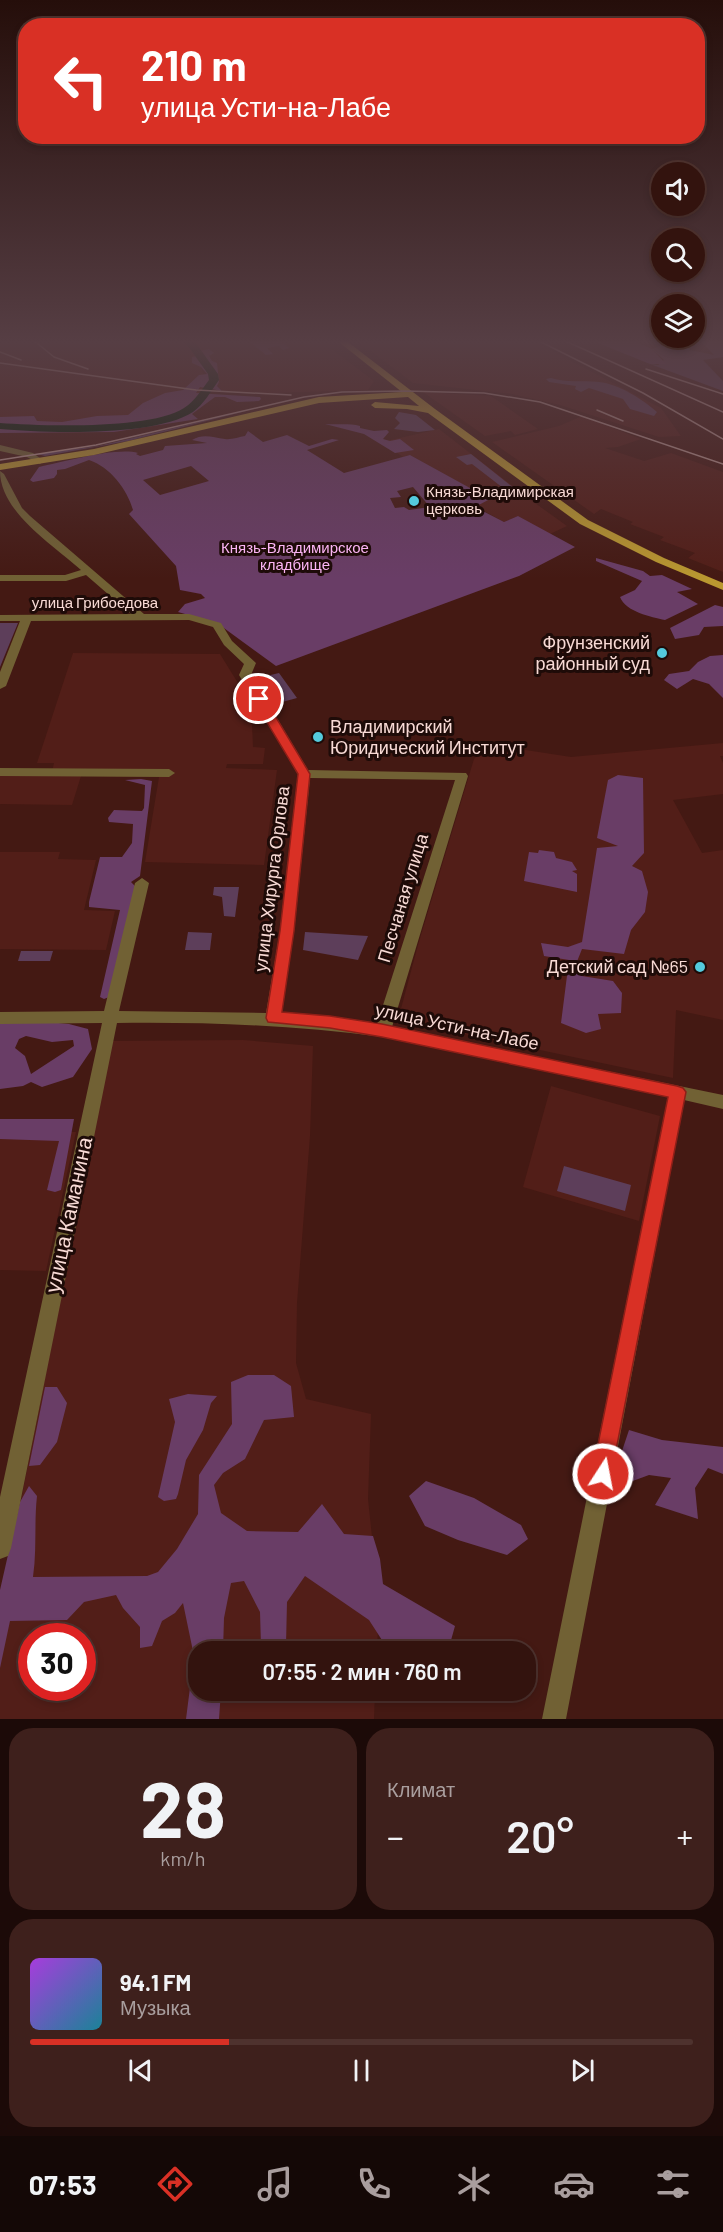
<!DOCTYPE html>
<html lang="ru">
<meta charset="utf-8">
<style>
:root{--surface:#33130e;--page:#3e201c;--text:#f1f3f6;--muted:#a99e9e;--line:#4e322e;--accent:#d93025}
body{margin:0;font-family:Barlow,sans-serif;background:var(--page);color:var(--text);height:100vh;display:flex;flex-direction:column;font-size:22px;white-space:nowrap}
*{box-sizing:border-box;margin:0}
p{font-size:20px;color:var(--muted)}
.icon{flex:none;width:33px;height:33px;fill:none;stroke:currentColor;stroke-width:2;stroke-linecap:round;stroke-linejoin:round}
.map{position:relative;height:1719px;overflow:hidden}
.sheet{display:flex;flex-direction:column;gap:9px;padding:9px;background:#1c0a08;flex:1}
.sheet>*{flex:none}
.guide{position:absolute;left:18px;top:18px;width:687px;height:126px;border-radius:24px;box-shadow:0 3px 9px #0003,0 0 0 2px var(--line);background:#d93025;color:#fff;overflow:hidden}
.fabs{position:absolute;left:651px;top:162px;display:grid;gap:12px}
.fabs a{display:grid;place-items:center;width:54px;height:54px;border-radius:50%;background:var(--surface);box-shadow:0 3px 9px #0003,0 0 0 2px var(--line);font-size:30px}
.speed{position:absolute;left:18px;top:1623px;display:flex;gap:12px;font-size:30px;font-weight:700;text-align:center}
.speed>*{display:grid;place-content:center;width:78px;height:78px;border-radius:50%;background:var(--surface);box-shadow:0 3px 9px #0003,0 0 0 2px var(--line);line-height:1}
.speed .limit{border:9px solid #d22;background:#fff;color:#111}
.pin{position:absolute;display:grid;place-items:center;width:51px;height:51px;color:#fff;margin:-26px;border:3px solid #fff;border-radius:50%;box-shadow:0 2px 6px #0007}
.me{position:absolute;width:66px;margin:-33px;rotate:11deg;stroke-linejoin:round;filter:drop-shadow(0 0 4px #0008)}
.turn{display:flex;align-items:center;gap:21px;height:126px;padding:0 24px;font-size:27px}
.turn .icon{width:78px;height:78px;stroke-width:2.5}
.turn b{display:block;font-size:42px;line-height:51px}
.big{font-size:45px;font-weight:600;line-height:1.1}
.sheet .card{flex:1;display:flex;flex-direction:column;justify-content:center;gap:9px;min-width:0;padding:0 21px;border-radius:24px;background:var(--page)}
.sheet .dial{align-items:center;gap:0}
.dial b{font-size:78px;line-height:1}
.song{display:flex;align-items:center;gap:18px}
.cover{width:72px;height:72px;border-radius:9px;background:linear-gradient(135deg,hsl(280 70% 55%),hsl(190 70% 35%))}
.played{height:6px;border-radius:3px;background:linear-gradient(90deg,var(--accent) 30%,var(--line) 30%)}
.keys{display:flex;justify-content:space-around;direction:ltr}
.heat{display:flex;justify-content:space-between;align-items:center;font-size:33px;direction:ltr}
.sheet .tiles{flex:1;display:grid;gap:9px;grid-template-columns:1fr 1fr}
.card:last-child{grid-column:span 2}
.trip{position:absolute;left:188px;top:1641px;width:348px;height:60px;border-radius:24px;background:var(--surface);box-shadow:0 3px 9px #0003,0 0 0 2px var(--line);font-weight:600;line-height:60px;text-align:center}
.tab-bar{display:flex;height:96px;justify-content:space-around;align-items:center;background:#140806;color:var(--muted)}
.tab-bar .icon{width:42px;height:42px}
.tab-bar .active{color:var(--accent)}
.tab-bar b{font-size:27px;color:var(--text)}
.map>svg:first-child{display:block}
</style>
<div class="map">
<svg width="723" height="1719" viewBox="0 0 723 1719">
<rect width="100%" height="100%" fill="#441913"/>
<path fill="#521e18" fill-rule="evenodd" d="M 0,339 L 186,339 L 199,359 L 207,387 L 166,417 L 57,425 L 0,423 Z
M 192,339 L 324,339 L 331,346 L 329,347 L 374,381 L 368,390 L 270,393 L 222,391 L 217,385 L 204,351 L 199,349 Z
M 355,339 L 529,339 L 661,408 L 681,436 L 659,437 L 560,405 L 512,394 L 413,383 Z
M 423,392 L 491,396 L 538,429 L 515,435 L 511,431 L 485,436 Z
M 582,416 L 641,439 L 618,447 L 605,448 L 644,461 L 671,453 L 723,472 L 723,572 L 688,558 L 695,553 L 660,540 L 664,537 L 630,524 L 633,522 L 601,509 L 594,514 L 492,442 L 559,426 Z
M 439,429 L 528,498 L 567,526 L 550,534 L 518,516 L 504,522 L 475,506 L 489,499 L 410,455 L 403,457 L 382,442 Z
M 73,653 L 220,654 L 246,696 L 238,701 L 252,724 L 253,747 L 265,748 L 263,764 L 227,764 L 226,768 L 277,770 L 264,865 L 145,862 L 159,777 L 81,776 L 72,805 L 0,804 L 0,775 L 51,776 L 54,763 L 37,763 Z
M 723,743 L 723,756 L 720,756 L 723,763 L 723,794 L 673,800 L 702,853 L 723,850 L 723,1020 L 676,1010 L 673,1078 L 398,1020 L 418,945 L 474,759 L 488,744 L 571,757 Z
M 0,852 L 60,852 L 58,859 L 96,860 L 84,910 L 115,911 L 106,950 L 0,949 Z
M 243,1040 L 313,1046 L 310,1136 L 297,1303 L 296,1363 L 306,1399 L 371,1414 L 368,1499 L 379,1603 L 377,1651 L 198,1652 L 198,1690 L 375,1691 L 374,1719 L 0,1719 L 0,1607 L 111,1041 ZM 32,1636 L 82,1636 L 82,1688 L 32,1688 Z
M 551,1086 L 660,1116 L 639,1221 L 523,1187 Z
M 0,1131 L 76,1132 L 46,1271 L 0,1270 Z"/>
<path fill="#5d3e5a" d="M 677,339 L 684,339 L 690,350 L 714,355 L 699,339 L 719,339 L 723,341 L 723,357 L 703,360 L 723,381 L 723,391 L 650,364 L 658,365 L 664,360 L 652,349 Z
M 551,378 C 567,383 582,380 599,382 C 619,384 642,399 657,412 L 654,416 L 630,409 L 623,399 L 589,388 L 581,392 L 575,389 L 576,386 L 549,382 L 546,379 Z
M 266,406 L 128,441 L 45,456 L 37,454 L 98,446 Z
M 399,412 L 416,415 L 435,430 L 418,432 L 394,429 L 400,423 L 395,418 Z
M 471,454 L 510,485 L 516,489 L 507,491 L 472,464 L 467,465 L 456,457 Z
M 0,623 L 18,623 L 0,667 Z
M 279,673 L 297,698 L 275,704 L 258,678 Z
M 214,887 L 239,887 L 235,917 L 224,916 L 222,897 L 213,895 Z
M 188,932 L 212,933 L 210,950 L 185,950 Z
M 305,932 L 368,936 L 358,960 L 303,950 Z
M 21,951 L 53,951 L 50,961 L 18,961 Z
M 564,1166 L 631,1185 L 625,1211 L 557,1191 Z"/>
<path fill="#693d66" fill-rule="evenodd" d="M 267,339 L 278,339 L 289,348 L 283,350 L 279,346 L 267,348 L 273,354 L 266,355 L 250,342 Z
M 588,339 L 629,339 L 652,349 L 666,364 L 650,364 Z
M 209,349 L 214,353 L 209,356 L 212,361 L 217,363 L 219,382 L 217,386 L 222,391 L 200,387 L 196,393 L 260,397 L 261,399 L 259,401 L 237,402 L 225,397 L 215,397 L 192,414 L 198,419 L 114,432 L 0,433 L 0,417 L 34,416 L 37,421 L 62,422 L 97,416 L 128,415 L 143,403 L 165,393 L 183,390 L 199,375 L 207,374 L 201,367 L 192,363 L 192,357 L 197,356 L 205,360 L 206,358 L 199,351 Z
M 325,424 C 338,425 349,423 360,426 L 360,428 L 374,431 L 387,430 L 389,432 L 383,439 L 390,441 L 400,439 L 414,450 L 395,453 L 364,434 Z
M 248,431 L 263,442 L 287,435 L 309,446 L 332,439 L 339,440 L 307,450 L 344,473 L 410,455 L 490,499 L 475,507 L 504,522 L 518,516 L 575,547 L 519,576 L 276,666 L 217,623 L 178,612 L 185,604 L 205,598 L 201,594 L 180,590 L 176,566 L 129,514 L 133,510 C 127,489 110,467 89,460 L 65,469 L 57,470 L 57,474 L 54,478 L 33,482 L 30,480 L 39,467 C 63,462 116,447 138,453 L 136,454 L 140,456 L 163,450 L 165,446 L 207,443 L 192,440 C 204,433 213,438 225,439 C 231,440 239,437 245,436 ZM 191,466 L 209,481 L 160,495 L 143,480 ZM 413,487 L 430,507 L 409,510 L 404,507 L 395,508 L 390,498 L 401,497 L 397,491 Z
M 596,558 L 643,571 L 650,576 L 662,575 L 692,589 L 677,592 L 698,604 L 665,620 C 651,617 626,612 620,597 L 635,590 L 642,581 L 596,561 Z
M 715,605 L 723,607 L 723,626 L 704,627 L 699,635 L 675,639 L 670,628 Z
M 723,655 L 723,698 L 709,684 L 693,679 L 677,689 L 664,680 L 669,674 L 689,671 L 698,662 L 710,656 Z
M 618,775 L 643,778 L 644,853 L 632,866 L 642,871 L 648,892 L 645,912 L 631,930 L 624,954 L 582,949 L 576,964 L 582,976 L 613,981 L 622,993 L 621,1013 L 598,1014 L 601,1029 L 586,1033 L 561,1023 L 569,960 L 544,956 L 541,943 L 568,947 L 582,942 L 597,848 L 618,846 L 597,838 L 608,780 Z
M 141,779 L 152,781 L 140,876 L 131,882 L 136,887 L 109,997 L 104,999 L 100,997 L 120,910 L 89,907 L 89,902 L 100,857 L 122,857 L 132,843 L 133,824 L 109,822 L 108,818 L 114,810 L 142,811 L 144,808 L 145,785 L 125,780 Z
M 539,850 L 554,852 L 556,858 L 572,862 L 577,870 L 572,871 L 577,874 L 577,892 L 524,881 L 529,852 L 538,853 Z
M 48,1022 L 69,1024 L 88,1029 L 92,1049 L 73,1077 L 42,1087 L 31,1082 L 23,1086 L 0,1089 L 0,1023 ZM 26,1036 L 52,1042 L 73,1040 L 74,1046 L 31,1074 L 25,1056 L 15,1048 L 19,1039 Z
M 0,1119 L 74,1119 L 61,1190 L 55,1192 L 47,1190 L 59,1141 L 0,1139 Z
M 248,1375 L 274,1375 L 291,1386 L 294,1417 L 264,1420 L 245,1459 L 223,1473 L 214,1485 L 221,1513 L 247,1531 L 298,1532 L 322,1504 L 344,1534 L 373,1536 L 380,1559 L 383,1584 L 455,1626 L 448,1651 L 389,1651 L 369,1620 L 305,1576 L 287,1602 L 286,1645 L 279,1651 L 261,1646 L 260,1612 L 244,1581 L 231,1583 L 224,1618 L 223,1651 L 198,1652 L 198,1690 L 221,1691 L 219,1719 L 186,1719 L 194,1656 L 183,1603 L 175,1613 L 162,1621 L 152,1646 L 140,1648 L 140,1627 L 123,1608 L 116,1595 L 84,1602 L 67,1620 L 10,1621 L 0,1668 L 0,1590 L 20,1502 L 29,1486 L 37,1496 C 34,1523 37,1550 33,1577 L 147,1576 L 158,1572 L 177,1549 L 198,1514 L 199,1475 L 232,1424 L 231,1382 Z
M 45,1387 L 57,1387 L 67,1403 L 57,1442 L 40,1465 L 29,1466 Z
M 188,1394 L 217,1396 L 211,1403 L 203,1430 L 186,1460 L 178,1494 L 176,1499 L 164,1501 L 158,1497 L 175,1422 L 169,1399 Z
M 629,1430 L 662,1440 L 723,1447 L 723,1474 L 708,1468 L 695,1488 L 698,1519 L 655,1505 L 671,1478 L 649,1475 L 630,1482 L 623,1476 L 621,1454 Z
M 426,1481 L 474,1498 L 521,1525 L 528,1539 L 507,1555 L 458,1540 L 425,1526 L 409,1496 Z"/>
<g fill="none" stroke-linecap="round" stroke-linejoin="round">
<path fill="#021d09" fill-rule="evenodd" d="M 183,339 L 193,339 L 218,374 L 219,380 C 211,391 204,404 193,412 C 155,437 45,433 0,429 L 0,423 C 42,426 150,430 184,408 C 195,401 202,389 209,380 L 208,374 Z"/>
<path fill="#716134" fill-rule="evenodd" d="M 0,445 L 33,453 L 44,461 L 40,464 L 27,457 L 0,451 Z
M 0,471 L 4,474 L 22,508 L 30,516 L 144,614 L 189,614 L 221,623 L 232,641 L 256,663 L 251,675 L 308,770 L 466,773 L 468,776 L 392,1027 L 723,1095 L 723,1109 L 684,1100 L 566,1719 L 542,1719 L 668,1097 L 383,1037 C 294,1025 206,1022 117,1023 L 11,1548 L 8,1556 L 0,1559 L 0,1497 L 102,1023 L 0,1024 L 0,1012 L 104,1011 L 135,883 L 142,878 L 149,883 L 119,1011 L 266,1013 L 280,931 L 298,774 L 239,675 L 244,664 L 224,645 L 213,627 L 189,620 L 31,621 L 6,686 L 0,689 L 0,672 L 20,621 L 0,621 L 0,615 L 131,614 L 86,575 L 66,581 L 0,581 L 0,575 L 65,575 L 81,570 C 53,545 0,512 0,471 ZM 310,778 L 455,780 L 377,1024 L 281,1014 L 294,931 Z
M 0,768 L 169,769 L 175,773 L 169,777 L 0,776 Z"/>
<path fill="#ba9830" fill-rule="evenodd" d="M 335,339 L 344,339 L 435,409 L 588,520 L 664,558 L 723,583 L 723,590 L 656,562 L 580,524 L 428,413 L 407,409 L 375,408 L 371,405 L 375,402 L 419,406 L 408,397 L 319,403 L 94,455 L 0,470 L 0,464 L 94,449 L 319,397 L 402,392 Z"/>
<path stroke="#b5928d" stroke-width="1.5" d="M 32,339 L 54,357 L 88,369
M 535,339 L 643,393 L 723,439
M 561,339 L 723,412
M 0,352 L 21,360
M 0,363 L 196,390 L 291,395
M 646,369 L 723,394
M 597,410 L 623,421
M 0,460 L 96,445 L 304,397 L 342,392 L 405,391 L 484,393 L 540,402 L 723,464"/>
</g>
<linearGradient id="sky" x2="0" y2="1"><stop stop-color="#250e0a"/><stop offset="0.59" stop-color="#563e44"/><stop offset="1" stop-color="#563e44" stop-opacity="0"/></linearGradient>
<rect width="723" height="579" fill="url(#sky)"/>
<path fill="#d93025" stroke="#8d1f18" stroke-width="1.5" d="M 259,695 L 265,699 L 310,774 L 294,931 L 282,1012 L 330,1016 L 382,1024 L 677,1086 L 683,1088 L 686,1092 L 610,1481 L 603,1484 L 595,1481 L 592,1474 L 668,1097 L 382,1037 L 330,1028 L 268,1022 L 266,1018 L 280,931 L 298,774 L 253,699 Z"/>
<g fill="#54cadd" stroke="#1e0b08" stroke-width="2">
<circle cx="414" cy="501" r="6"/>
<circle cx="662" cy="653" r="6"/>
<circle cx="318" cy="737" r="6"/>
<circle cx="700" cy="967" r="6"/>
</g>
<g text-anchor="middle" stroke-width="6" stroke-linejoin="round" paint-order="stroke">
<g font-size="15" fill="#f8dad5" stroke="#1e0b08" text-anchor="start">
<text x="426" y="497">Князь-Владимирская<tspan x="426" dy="17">церковь</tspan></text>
</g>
<g font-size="15" fill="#fcb5f5" stroke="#1e0b08">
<text x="295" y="553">Князь-Владимирское<tspan x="295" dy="17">кладбище</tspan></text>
</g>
<g font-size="15" fill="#f8dad5" stroke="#1e0b08">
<text x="95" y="608">улица Грибоедова</text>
</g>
<g font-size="18" fill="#f8dad5" stroke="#1e0b08" text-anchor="end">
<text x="650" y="649">Фрунзенский<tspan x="650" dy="21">районный суд</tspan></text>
<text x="330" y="733" text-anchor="start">Владимирский<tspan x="330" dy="21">Юридический Институт</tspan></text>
<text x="688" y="973">Детский сад №65</text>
</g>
<g font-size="18" fill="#f8dad5" stroke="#1e0b08">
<text transform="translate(272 879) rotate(-83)" y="6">улица Хирурга Орлова</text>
<text transform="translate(403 898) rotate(-73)" y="6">Песчаная улица</text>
<text transform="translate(457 1027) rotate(12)" y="6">улица Усти-на-Лабе</text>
</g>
<g font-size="21" fill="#f8dad5" stroke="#1e0b08">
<text transform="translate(69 1215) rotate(-78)" y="7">улица Каманина</text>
</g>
</g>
</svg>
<div class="fabs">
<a><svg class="icon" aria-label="sound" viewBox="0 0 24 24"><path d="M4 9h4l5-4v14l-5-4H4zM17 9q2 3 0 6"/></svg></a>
<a><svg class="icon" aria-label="search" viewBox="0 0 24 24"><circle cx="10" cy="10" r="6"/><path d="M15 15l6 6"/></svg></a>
<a><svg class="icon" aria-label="layers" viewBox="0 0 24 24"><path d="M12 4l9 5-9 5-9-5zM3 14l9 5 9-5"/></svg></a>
</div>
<div class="speed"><div class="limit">30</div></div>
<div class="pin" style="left:259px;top:699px;background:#d93025"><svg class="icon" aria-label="arrive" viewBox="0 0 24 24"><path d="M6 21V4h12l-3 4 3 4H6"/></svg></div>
<svg class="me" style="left:603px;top:1474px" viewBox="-20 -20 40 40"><circle r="17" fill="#d93025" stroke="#fff" stroke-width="3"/><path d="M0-11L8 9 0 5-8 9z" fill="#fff"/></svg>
<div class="trip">07:55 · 2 мин · 760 m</div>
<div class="guide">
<div class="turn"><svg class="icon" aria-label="left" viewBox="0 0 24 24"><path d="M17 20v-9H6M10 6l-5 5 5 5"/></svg><div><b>210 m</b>улица Усти-на-Лабе</div></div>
</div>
</div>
<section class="sheet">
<div class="tiles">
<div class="card dial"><b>28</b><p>km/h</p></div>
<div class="card"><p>Климат</p>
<div class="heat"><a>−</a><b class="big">20°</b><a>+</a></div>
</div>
<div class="card">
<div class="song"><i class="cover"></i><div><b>94.1 FM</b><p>Музыка</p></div></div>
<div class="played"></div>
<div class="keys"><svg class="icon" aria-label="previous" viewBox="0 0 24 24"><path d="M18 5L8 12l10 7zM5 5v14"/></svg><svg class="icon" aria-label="pause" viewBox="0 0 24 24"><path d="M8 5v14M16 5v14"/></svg><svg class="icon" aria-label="next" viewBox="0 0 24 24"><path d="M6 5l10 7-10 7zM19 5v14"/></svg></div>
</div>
</div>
</section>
<nav class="tab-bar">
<b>07:53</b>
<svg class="icon active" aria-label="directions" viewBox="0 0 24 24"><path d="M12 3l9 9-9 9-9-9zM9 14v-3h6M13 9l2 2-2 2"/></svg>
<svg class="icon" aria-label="music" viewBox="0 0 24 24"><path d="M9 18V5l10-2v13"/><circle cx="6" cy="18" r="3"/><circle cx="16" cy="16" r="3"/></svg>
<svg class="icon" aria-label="phone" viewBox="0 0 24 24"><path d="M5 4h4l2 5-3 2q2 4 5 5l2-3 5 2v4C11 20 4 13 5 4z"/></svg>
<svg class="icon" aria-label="climate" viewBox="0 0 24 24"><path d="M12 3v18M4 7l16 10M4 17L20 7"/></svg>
<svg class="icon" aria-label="car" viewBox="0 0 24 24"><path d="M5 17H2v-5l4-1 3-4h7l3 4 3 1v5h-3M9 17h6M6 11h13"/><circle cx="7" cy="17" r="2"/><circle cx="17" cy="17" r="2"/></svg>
<svg class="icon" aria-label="filters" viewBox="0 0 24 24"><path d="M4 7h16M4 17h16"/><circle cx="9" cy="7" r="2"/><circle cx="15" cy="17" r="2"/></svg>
</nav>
